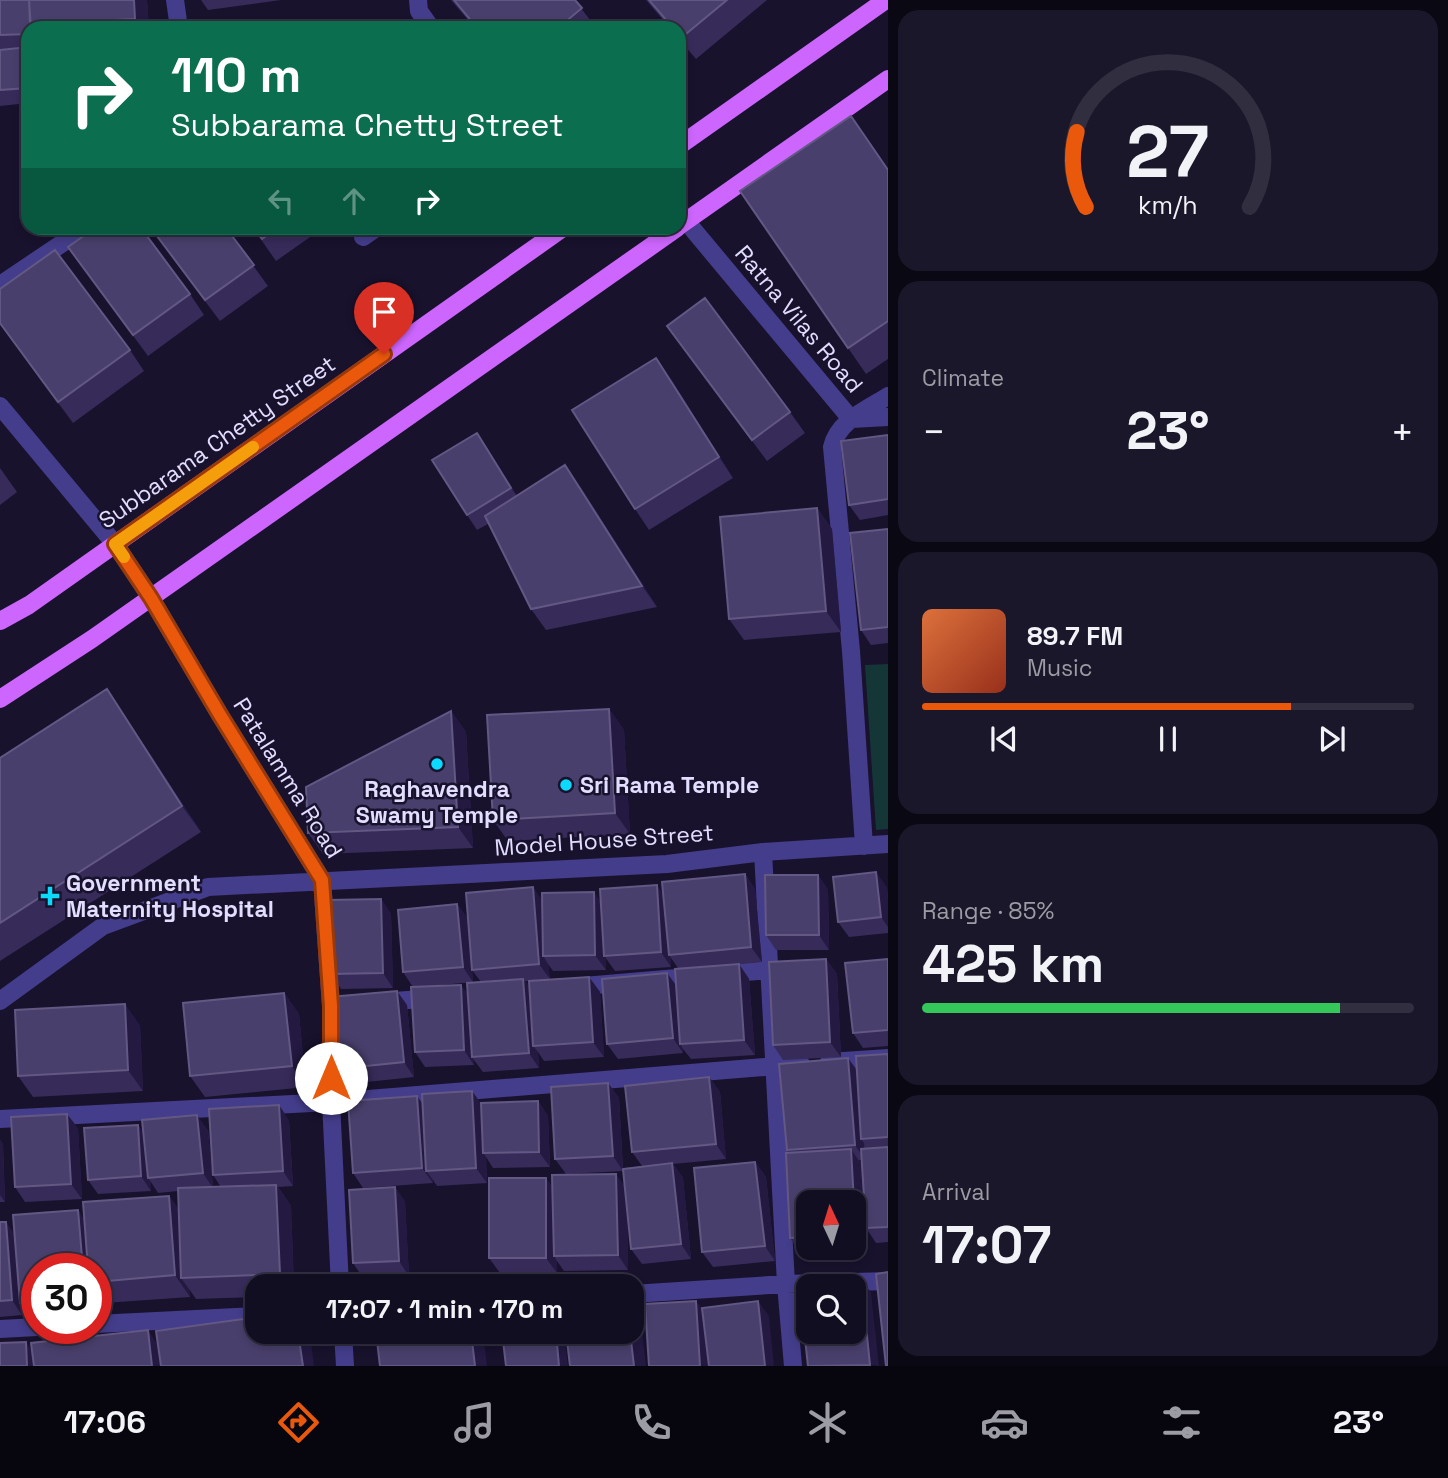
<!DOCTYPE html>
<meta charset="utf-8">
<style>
:root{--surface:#120e22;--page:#1b172a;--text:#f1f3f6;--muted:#9c9ca5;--line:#312e40;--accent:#ea580c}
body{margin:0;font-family:"Space Grotesk",sans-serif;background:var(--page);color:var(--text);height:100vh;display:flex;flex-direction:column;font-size:26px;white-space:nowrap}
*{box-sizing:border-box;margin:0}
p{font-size:23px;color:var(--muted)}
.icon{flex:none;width:38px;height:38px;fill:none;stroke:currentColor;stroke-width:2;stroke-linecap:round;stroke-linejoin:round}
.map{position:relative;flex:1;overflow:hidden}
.side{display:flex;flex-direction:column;gap:10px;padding:10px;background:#0a0813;width:560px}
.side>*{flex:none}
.guide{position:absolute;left:21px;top:21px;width:665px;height:214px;border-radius:21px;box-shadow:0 4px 10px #0003,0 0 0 2px var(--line);background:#0b6e4f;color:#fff;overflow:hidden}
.needle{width:46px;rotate:356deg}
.buttons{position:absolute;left:796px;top:1190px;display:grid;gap:14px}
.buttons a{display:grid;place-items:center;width:70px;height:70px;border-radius:14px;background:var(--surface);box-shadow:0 4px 10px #0003,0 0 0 2px var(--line);font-size:35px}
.speed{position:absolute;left:21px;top:1253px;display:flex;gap:14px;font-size:35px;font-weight:700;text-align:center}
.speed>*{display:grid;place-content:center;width:91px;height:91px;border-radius:50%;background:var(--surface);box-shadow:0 4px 10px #0003,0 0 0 2px var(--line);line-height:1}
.speed .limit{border:10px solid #d22;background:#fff;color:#111}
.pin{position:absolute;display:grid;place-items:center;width:60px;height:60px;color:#fff;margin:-72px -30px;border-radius:50% 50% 50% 0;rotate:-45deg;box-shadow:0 0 7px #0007}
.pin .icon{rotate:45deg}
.me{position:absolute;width:77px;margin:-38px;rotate:0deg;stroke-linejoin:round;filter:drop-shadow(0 0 5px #0008)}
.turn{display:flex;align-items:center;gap:24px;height:147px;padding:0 35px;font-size:32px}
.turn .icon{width:91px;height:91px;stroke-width:2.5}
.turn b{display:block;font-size:49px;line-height:60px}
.lanes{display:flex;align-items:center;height:66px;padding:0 35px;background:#0003;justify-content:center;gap:35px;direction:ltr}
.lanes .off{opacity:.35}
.big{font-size:52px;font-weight:800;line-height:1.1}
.side .tile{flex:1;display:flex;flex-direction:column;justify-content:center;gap:10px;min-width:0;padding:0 24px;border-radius:21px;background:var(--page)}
.side .dial{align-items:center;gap:0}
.dial svg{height:182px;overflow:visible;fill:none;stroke:var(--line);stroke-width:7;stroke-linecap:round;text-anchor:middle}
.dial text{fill:var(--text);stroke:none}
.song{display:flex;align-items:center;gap:21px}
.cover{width:84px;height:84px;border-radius:10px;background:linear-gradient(135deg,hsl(20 70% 55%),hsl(10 70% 35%))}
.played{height:7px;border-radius:4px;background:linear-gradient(90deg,var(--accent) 75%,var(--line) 75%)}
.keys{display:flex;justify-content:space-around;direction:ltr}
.heat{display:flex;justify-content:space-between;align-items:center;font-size:38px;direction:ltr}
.charge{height:10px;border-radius:5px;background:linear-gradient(90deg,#34c759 85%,var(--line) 0)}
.trip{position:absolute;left:245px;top:1274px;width:399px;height:70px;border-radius:21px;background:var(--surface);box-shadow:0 4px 10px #0003,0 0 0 2px var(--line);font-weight:800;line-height:70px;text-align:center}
.tab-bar{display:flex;height:112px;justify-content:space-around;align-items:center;background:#07060e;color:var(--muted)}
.tab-bar .icon{width:49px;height:49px}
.tab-bar .on{color:var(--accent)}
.tab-bar b{font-size:32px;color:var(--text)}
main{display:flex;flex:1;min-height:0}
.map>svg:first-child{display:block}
</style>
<main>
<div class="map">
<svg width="888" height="1366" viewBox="0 0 888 1366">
<rect width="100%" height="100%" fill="#18122d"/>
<path fill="#153637" d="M 888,664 L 888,829 L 876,830 L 865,665 Z"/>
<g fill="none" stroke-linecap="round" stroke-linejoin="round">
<path stroke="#443d8b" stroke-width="18" d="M 175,0 L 179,28
M 418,0 L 419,11 L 431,28
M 686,221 L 851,419 L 888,417
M 363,237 L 376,228
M 0,285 L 85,228
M 0,406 L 115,544 L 151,598 L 220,715 L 322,880 L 331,1006 L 331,1102 L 340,1286
M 864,846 L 851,651 L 832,447 C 838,421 866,410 888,396
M 763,852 L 786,1284 L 793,1366
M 572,987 L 769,970
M 0,1001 L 103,926 L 208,887 L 667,864 L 763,852 L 888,844
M 380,1002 L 436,998
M 829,1062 L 888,1058
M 0,1119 L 331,1102 L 801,1064
M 632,1294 L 786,1284 L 888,1281
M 96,1324 L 257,1316
M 0,1329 L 37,1327
M 343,1332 L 345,1366"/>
<path stroke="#cd66fe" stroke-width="18" d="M 679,146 L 886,0
M 679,226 L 888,79
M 0,621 L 29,605 L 563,228
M 0,699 L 92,639 L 677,228"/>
</g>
<path fill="#372b5a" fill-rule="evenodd" d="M 0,0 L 147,0 L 149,28 L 28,28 L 28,103 L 0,106 Z
M 201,0 L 281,0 L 208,10 Z
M 451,0 L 575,0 L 596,28 L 475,28 Z
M 646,0 L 767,0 L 696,59 L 679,39 L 679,28 L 670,28 Z
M 888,169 L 888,359 L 866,374 L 740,191 Z
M 150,228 L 226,228 L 268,286 L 220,321 Z
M 253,228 L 323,228 L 276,261 Z
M 68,247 L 190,294 L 204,315 L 148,356 Z
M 0,289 L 130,350 L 144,371 L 73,423 L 0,324 Z
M 667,326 L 790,412 L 805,433 L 767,461 Z
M 671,379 L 733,478 L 649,530 L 635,509 Z
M 477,433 L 517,496 L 580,486 L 657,607 L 546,630 L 531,609 L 488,524 L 477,530 L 467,515 Z
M 888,435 L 888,515 L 860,520 L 849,505 Z
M 0,468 L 17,492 L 0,505 Z
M 817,508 L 832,529 L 841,632 L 744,640 L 729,619 Z
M 888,529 L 888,643 L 871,645 L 861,630 Z
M 107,689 L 125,716 L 201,832 L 0,961 L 0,758 Z
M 609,709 L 624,730 L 630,834 L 508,841 L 493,820 Z
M 451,711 L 466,732 L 473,848 L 323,854 L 308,833 Z
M 745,874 L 755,889 L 762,962 L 732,965 L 739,964 L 749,979 L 755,1055 L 691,1059 L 683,1049 L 683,1053 L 618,1059 L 607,1044 L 667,973 L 676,986 L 678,968 L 671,958 L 671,967 L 615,971 L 605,957 L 606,970 L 553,971 L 548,964 L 550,979 L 589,977 L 600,992 L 604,1057 L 544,1061 L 538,1052 L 539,1068 L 483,1072 L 474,1060 L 474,1065 L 425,1067 L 415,1052 L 413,987 L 403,972 L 457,904 L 468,919 L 533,887 L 542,901 L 601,902 L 663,894 ZM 472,970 L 481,982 L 468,995 L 461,985 L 420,987 L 473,982 ZM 525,981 L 529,981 L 530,989 Z
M 818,875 L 828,890 L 829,950 L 776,950 L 766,935 Z
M 887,887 L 888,900 L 888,933 L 849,937 L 838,922 Z
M 381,899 L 391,914 L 393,988 L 341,989 L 331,974 Z
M 826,959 L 837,974 L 841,1057 L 783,1060 L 773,1045 Z
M 888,959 L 888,1046 L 863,1048 L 853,1033 Z
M 284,993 L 299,1014 L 306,1087 L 205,1097 L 190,1076 Z
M 407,1005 L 414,1077 L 348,1084 L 338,1069 Z
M 140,1025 L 143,1091 L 33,1097 L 18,1076 Z
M 888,1054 L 888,1242 L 876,1243 L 866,1228 L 861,1160 L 859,1160 L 861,1164 L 866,1250 L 800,1253 L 790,1238 L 788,1153 L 787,1150 L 857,1071 ZM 808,1202 L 854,1202 L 854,1248 L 808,1248 Z
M 709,1077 L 720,1092 L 726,1159 L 673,1164 L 683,1178 L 691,1259 L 642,1264 L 631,1249 L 627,1212 L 628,1270 L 564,1271 L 557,1261 L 557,1273 L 500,1273 L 489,1258 L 552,1185 L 624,1185 L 623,1171 L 566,1174 L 555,1159 L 608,1083 L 619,1098 L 623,1168 L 642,1166 L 632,1152 Z
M 538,1101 L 548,1116 L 550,1167 L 493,1168 L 486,1157 L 487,1183 L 437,1186 L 433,1180 L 433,1183 L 363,1188 L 353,1173 L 422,1103 Z
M 289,1120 L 293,1186 L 278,1187 L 291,1206 L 294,1286 L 257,1286 L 257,1297 L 196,1299 L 189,1289 L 190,1297 L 104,1303 L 96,1292 L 96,1269 L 37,1269 L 37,1317 L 30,1318 L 22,1305 L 22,1315 L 0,1317 L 0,1222 L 15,1234 L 78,1210 L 84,1220 L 169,1196 L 179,1210 L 178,1191 L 158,1193 L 151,1182 L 151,1191 L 98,1194 L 88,1180 L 138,1125 L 143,1133 L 208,1130 L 213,1187 L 221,1187 L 213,1175 Z
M 78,1128 L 82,1199 L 25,1202 L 15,1187 Z
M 0,1140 L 3,1144 L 5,1202 L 0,1202 Z
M 755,1162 L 766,1177 L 775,1261 L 713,1267 L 702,1252 Z
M 395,1187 L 405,1202 L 409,1276 L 363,1278 L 353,1263 Z"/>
<path fill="#231941" d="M 134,0 L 147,0 L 149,28 L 141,28 L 135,19 Z
M 656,358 L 671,379 L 733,478 L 719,457 Z
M 477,433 L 487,447 L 522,503 L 511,488 Z
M 565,465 L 580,486 L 657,607 L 642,586 Z
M 817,508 L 832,529 L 841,632 L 826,611 Z
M 107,689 L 125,716 L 201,832 L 182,806 Z
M 609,709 L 624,730 L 630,834 L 615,813 Z
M 451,711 L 466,732 L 473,848 L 458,827 Z
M 876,872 L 887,887 L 888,900 L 888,927 L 881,917 Z
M 745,874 L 755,889 L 762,962 L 751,947 Z
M 818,875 L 828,890 L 829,950 L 819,935 Z
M 657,885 L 667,900 L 669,955 L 671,958 L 671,967 L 661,952 Z
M 533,887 L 543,902 L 543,956 L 548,964 L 550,979 L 539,964 Z
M 594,892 L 604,906 L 606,970 L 595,955 Z
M 381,899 L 391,914 L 393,988 L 383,973 Z
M 457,904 L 468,919 L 473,982 L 463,967 Z
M 826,959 L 837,974 L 841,1057 L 830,1042 Z
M 739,964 L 749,979 L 755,1055 L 744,1040 Z
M 667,973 L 678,988 L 680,1044 L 683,1049 L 683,1053 L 673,1038 Z
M 589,977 L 600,992 L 604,1057 L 593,1042 Z
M 523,979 L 534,994 L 533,1046 L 538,1052 L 539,1068 L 529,1053 Z
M 461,985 L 471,1000 L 472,1057 L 474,1060 L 474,1065 L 464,1050 Z
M 397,991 L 407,1005 L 414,1077 L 404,1062 Z
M 284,993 L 299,1014 L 306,1087 L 292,1066 Z
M 125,1004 L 140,1025 L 143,1091 L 128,1070 Z
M 848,1058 L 859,1073 L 861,1139 L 864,1143 L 865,1160 L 855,1145 Z
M 709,1077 L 720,1092 L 726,1159 L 716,1144 Z
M 608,1083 L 619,1098 L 623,1171 L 613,1156 Z
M 472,1091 L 483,1106 L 483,1153 L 486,1157 L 487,1183 L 476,1168 Z
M 417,1096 L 428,1111 L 426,1171 L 433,1180 L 433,1183 L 422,1168 Z
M 538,1101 L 548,1116 L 550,1167 L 539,1152 Z
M 279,1105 L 289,1120 L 293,1186 L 283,1171 Z
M 67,1114 L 78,1128 L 82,1199 L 71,1184 Z
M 197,1115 L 208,1130 L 213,1188 L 203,1173 Z
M 138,1125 L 148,1139 L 148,1178 L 151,1182 L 151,1191 L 141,1176 Z
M 0,1140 L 3,1144 L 5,1202 L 0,1195 Z
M 851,1149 L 861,1164 L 866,1250 L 856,1235 Z
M 755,1162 L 766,1177 L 775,1261 L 765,1246 Z
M 672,1163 L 683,1178 L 691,1259 L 681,1244 Z
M 616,1174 L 627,1189 L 628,1270 L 618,1255 Z
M 546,1178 L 557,1192 L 554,1256 L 557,1261 L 557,1273 L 546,1258 Z
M 276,1185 L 291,1206 L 294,1286 L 288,1286 L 280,1274 Z
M 395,1187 L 405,1202 L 409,1276 L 399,1261 Z
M 169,1196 L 184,1217 L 181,1278 L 189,1289 L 190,1297 L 175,1275 Z
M 78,1210 L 88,1225 L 92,1269 L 83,1269 Z
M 6,1222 L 17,1237 L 20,1303 L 22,1305 L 22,1315 L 12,1300 Z
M 861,1278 L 871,1293 L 879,1366 L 870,1365 Z
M 632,1301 L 640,1313 L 646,1366 L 634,1366 L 630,1332 L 632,1332 Z
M 696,1301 L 707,1316 L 710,1366 L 700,1366 Z
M 758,1301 L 769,1316 L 774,1366 L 765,1366 Z
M 148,1330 L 162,1351 L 164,1366 L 152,1366 Z
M 298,1332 L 309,1332 L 310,1333 L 314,1366 L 303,1366 Z
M 471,1332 L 483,1332 L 487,1366 L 475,1366 Z
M 556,1332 L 564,1332 L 568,1366 L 559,1366 Z
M 26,1342 L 41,1363 L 41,1366 L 27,1366 Z"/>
<path fill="#493f6c" stroke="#625883" stroke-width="2" fill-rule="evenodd" d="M 0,0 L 29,0 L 31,28 L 28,28 L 28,34 L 0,35 Z
M 29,0 L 134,0 L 135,19 L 30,24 Z
M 454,0 L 575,0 L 582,8 L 558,28 L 477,28 Z
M 649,0 L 727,0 L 681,38 L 679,35 L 679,28 L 673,28 Z
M 28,47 L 28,88 L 0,90 L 0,50 Z
M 851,116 L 888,170 L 888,321 L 848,348 L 740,191 Z
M 95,228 L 141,228 L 190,294 L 133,335 L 68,247 Z
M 151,228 L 226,228 L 254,265 L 205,300 Z
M 253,228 L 278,228 L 262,239 Z
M 55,250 L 130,350 L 58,402 L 0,323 L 0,289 Z
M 705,298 L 790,412 L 752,440 L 667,326 Z
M 656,358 L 719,457 L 635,509 L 572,410 Z
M 477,433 L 511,488 L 467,515 L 432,460 Z
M 888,435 L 888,499 L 849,505 L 841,441 Z
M 565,465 L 642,586 L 531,609 L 485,516 Z
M 817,508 L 826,611 L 729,619 L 720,517 Z
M 888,529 L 888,627 L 861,630 L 850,533 Z
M 107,689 L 182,806 L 0,923 L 0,758 Z
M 609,709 L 615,813 L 493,820 L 487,715 Z
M 451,711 L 458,827 L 308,833 L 306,787 Z
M 876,872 L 881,917 L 838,922 L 833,877 Z
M 745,874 L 751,947 L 669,955 L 662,882 Z
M 765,875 L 818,875 L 819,935 L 766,935 Z
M 657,885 L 661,952 L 604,956 L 600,889 Z
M 533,887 L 539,964 L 472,970 L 466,893 Z
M 594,892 L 595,955 L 543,956 L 542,893 Z
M 381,899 L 383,973 L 331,974 L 328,900 Z
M 457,904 L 463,967 L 403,972 L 398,910 Z
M 826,959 L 830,1042 L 773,1045 L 769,962 Z
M 888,959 L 888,1030 L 853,1033 L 845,963 Z
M 739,964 L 744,1040 L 680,1044 L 675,969 Z
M 667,973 L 673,1038 L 607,1044 L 602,979 Z
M 589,977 L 593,1042 L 533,1046 L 529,981 Z
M 523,979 L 529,1053 L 472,1057 L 467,983 Z
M 461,985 L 464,1050 L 415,1052 L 411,987 Z
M 397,991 L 404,1062 L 338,1069 L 330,997 Z
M 284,993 L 292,1066 L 190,1076 L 183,1003 Z
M 125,1004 L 128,1070 L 18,1076 L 15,1010 Z
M 888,1054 L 888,1137 L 861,1139 L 856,1056 Z
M 848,1058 L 855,1145 L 787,1150 L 779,1064 Z
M 709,1077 L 716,1144 L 632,1152 L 625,1086 Z
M 608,1083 L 613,1156 L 555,1159 L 551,1087 Z
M 472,1091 L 476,1168 L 426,1171 L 422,1094 Z
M 417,1096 L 422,1168 L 353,1173 L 348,1101 Z
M 538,1101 L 539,1152 L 483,1153 L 481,1103 Z
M 279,1105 L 283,1171 L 213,1175 L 209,1109 Z
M 67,1114 L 71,1184 L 15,1187 L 11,1117 Z
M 197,1115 L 203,1173 L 148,1178 L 142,1120 Z
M 138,1125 L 141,1176 L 88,1180 L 84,1128 Z
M 888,1147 L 888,1227 L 866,1228 L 861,1149 Z
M 851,1149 L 854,1202 L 808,1202 L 808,1237 L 790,1238 L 786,1153 Z
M 755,1162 L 765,1246 L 702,1252 L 694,1168 Z
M 672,1163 L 681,1244 L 631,1249 L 623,1169 Z
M 616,1174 L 618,1255 L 554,1256 L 552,1175 Z
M 489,1178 L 546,1178 L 546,1258 L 489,1258 Z
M 276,1185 L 280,1274 L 181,1278 L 178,1188 Z
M 395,1187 L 399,1261 L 353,1263 L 349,1190 Z
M 169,1196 L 175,1275 L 96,1282 L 96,1269 L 88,1269 L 83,1202 Z
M 854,1203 L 856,1235 L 854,1235 Z
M 78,1210 L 83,1269 L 37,1269 L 37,1301 L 20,1303 L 13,1215 Z
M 0,1222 L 6,1222 L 12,1300 L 0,1301 Z
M 888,1272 L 888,1366 L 886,1366 L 876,1274 Z
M 861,1278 L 870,1365 L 808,1366 L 799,1285 ZM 808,1286 L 854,1286 L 854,1332 L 808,1332 Z
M 696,1301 L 700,1366 L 649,1366 L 645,1304 Z
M 758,1301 L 765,1366 L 709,1366 L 702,1308 Z
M 257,1317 L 257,1332 L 298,1332 L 303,1366 L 161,1366 L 156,1331 Z
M 148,1330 L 152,1366 L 34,1366 L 31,1343 Z
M 376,1332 L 471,1332 L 475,1366 L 380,1366 Z
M 502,1332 L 556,1332 L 559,1366 L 506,1366 Z
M 566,1332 L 630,1332 L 634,1366 L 570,1366 Z
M 26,1342 L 27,1366 L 0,1366 L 0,1343 Z"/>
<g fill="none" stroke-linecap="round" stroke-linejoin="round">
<g stroke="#983908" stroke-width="18">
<path id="route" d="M 331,1078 L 331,1006 L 322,880 L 220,715 L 151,598 L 115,544 L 384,354"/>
</g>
<use href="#route" stroke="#ea580c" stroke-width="12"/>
<path stroke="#f59e0b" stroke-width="12" d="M 124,557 L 115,544 L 253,447"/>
</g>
<g fill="#0bd9fd" stroke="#18122d" stroke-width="2.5">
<circle cx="437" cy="764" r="7"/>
<circle cx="566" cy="785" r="7"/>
<path d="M46.5 885.5h7v7h7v7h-7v7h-7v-7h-7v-7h7z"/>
</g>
<g text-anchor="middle" stroke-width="5" stroke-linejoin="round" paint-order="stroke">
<g font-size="23" fill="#e3deff" stroke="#18122d">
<text transform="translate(799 319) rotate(50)" y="8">Ratna Vilas Road</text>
<text transform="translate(217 442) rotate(-35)" y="8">Subbarama Chetty Street</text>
<text transform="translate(288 778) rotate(58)" y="8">Patalamma Road</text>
<text transform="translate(604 840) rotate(-4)" y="8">Model House Street</text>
</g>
<g font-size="23" font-weight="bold" fill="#e3deff" stroke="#18122d" text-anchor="start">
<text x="580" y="793">Sri Rama Temple</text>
<text x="437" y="797" text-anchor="middle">Raghavendra<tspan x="437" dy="26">Swamy Temple</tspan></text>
<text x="66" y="891">Government<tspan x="66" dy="26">Maternity Hospital</tspan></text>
</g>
</g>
</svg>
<div class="buttons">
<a><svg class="needle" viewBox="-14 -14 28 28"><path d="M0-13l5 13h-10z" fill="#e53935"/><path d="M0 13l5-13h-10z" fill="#9c9ca5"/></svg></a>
<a><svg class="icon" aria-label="search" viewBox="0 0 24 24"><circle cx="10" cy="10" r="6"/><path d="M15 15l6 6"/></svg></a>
</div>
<div class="speed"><div class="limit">30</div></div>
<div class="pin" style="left:384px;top:354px;background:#d93025"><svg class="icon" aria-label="arrive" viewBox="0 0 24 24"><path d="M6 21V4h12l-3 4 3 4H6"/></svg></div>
<svg class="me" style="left:331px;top:1078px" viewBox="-20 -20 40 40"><circle r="19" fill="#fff"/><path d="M0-13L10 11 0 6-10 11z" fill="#ea580c"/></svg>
<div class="trip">17:07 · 1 min · 170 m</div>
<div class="guide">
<div class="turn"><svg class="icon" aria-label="right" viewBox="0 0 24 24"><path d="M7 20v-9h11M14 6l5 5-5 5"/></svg><div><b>110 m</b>Subbarama Chetty Street</div></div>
<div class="lanes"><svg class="icon off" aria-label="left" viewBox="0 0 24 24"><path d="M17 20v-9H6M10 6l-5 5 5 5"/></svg><svg class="icon off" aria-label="ahead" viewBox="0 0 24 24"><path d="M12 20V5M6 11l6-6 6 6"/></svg><svg class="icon" aria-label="right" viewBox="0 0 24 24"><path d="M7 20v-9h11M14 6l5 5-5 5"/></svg></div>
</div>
</div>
<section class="side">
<div class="tile dial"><svg viewBox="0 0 100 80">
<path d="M14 69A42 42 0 1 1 86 69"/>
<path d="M14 69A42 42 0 0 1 10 36" stroke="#ea580c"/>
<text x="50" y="56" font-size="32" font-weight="700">27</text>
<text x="50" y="72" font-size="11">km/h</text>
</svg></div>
<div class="tile"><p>Climate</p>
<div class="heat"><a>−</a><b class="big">23°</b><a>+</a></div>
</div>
<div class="tile">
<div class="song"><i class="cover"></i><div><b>89.7 FM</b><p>Music</p></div></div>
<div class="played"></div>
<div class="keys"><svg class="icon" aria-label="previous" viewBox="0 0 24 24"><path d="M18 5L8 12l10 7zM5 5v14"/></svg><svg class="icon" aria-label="pause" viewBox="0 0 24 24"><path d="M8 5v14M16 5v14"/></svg><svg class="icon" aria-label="next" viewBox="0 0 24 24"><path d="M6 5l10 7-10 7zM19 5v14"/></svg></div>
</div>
<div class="tile"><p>Range · 85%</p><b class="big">425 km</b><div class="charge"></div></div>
<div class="tile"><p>Arrival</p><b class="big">17:07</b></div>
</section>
</main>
<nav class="tab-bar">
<b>17:06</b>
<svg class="icon on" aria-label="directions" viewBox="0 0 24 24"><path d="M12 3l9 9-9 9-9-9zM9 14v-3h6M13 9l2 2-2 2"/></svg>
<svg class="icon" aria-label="music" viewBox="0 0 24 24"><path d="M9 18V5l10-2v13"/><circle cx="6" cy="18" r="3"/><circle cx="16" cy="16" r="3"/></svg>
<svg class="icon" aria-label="phone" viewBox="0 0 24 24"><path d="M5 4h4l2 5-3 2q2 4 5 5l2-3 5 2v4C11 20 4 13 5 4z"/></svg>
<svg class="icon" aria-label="climate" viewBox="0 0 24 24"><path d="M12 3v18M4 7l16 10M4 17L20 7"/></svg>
<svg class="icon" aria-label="car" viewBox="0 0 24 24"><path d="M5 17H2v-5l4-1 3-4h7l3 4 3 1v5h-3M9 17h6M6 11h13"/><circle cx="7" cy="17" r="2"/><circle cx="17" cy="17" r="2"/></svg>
<svg class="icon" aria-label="filters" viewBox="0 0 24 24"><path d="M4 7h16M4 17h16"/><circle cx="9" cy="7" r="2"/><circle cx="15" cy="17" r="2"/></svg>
<b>23°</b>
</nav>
